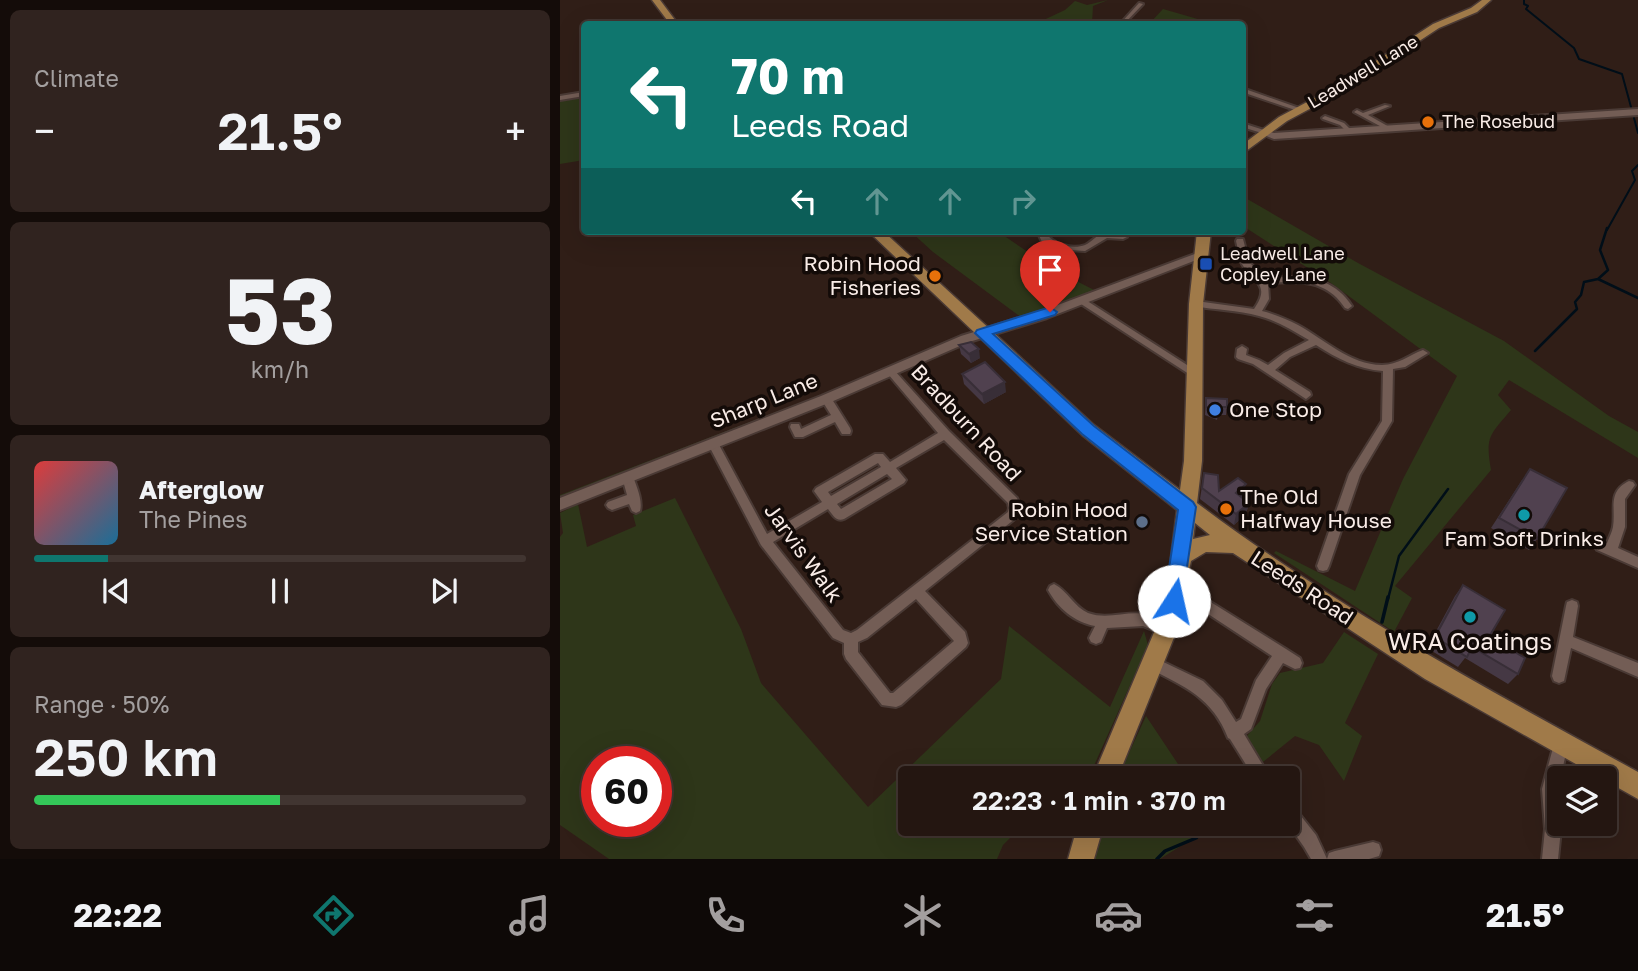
<!DOCTYPE html>
<meta charset="utf-8">
<style>
:root{--surface:#241611;--page:#30231f;--text:#f1f3f6;--muted:#a39f9f;--line:#413531;--accent:#0f766e}
body{margin:0;font-family:"Golos Text",sans-serif;background:var(--page);color:var(--text);height:100vh;display:flex;flex-direction:column;font-size:26px;white-space:nowrap}
*{box-sizing:border-box;margin:0}
p{font-size:23px;color:var(--muted)}
.icon{flex:none;width:38px;height:38px;fill:none;stroke:currentColor;stroke-width:2;stroke-linecap:round;stroke-linejoin:round}
.map{position:relative;flex:1;overflow:hidden}
.details{display:flex;flex-direction:column;gap:10px;padding:10px;background:#140c09;width:560px}
.details>*{flex:none}
.banner{position:absolute;left:21px;top:21px;width:665px;height:214px;border-radius:7px;box-shadow:0 7px 28px #0002,0 0 0 2px var(--line);background:#0f766e;color:#fff;overflow:hidden}
.fabs{position:absolute;left:987px;top:766px;display:grid;gap:14px}
.fabs a{display:grid;place-items:center;width:70px;height:70px;border-radius:7px;background:var(--surface);box-shadow:0 7px 28px #0002,0 0 0 2px var(--line);font-size:35px}
.speed{position:absolute;left:21px;top:746px;display:flex;gap:14px;font-size:35px;font-weight:700;text-align:center}
.speed>*{display:grid;place-content:center;width:91px;height:91px;border-radius:50%;background:var(--surface);box-shadow:0 7px 28px #0002,0 0 0 2px var(--line);line-height:1}
.speed .limit{border:10px solid #d22;background:#fff;color:#111}
.pin{position:absolute;display:grid;place-items:center;width:60px;height:60px;color:#fff;margin:-72px -30px;border-radius:50% 50% 50% 0;rotate:-45deg;box-shadow:0 0 7px #0007}
.pin .icon{rotate:45deg}
.me{position:absolute;width:77px;margin:-38px;rotate:10deg;stroke-linejoin:round;filter:drop-shadow(0 0 5px #0008)}
.turn{display:flex;align-items:center;gap:24px;height:147px;padding:0 35px;font-size:32px}
.turn .icon{width:91px;height:91px;stroke-width:2.5}
.turn b{display:block;font-size:49px;line-height:60px}
.lanes{display:flex;align-items:center;height:66px;padding:0 35px;background:#0003;justify-content:center;gap:35px;direction:ltr}
.lanes .off{opacity:.35}
.big{font-size:52px;font-weight:600;line-height:1.1}
.details .tile{flex:1;display:flex;flex-direction:column;justify-content:center;gap:10px;min-width:0;padding:0 24px;border-radius:10px;background:var(--page)}
.details .dial{align-items:center;gap:0}
.dial b{font-size:91px;line-height:1}
.song{display:flex;align-items:center;gap:21px}
.cover{width:84px;height:84px;border-radius:10px;background:linear-gradient(135deg,hsl(0 70% 55%),hsl(200 70% 35%))}
.played{height:7px;border-radius:4px;background:linear-gradient(90deg,var(--accent) 15%,var(--line) 15%)}
.keys{display:flex;justify-content:space-around;direction:ltr}
.heat{display:flex;justify-content:space-between;align-items:center;font-size:38px;direction:ltr}
.charge{height:10px;border-radius:5px;background:linear-gradient(90deg,#34c759 50%,var(--line) 0)}
.trip{position:absolute;left:338px;top:766px;width:402px;height:70px;border-radius:7px;background:var(--surface);box-shadow:0 7px 28px #0002,0 0 0 2px var(--line);font-weight:600;line-height:70px;text-align:center}
.menu{display:flex;height:112px;justify-content:space-around;align-items:center;background:#0e0907;color:var(--muted)}
.menu .icon{width:49px;height:49px}
.menu .on{color:var(--accent)}
.menu b{font-size:32px;color:var(--text)}
main{display:flex;flex:1;min-height:0}
.map>svg:first-child{display:block}
</style>
<main>
<section class="details">
<div class="tile"><p>Climate</p>
<div class="heat"><a>−</a><b class="big">21.5°</b><a>+</a></div>
</div>
<div class="tile dial"><b>53</b><p>km/h</p></div>
<div class="tile">
<div class="song"><i class="cover"></i><div><b>Afterglow</b><p>The Pines</p></div></div>
<div class="played"></div>
<div class="keys"><svg class="icon" aria-label="previous" viewBox="0 0 24 24"><path d="M18 5L8 12l10 7zM5 5v14"/></svg><svg class="icon" aria-label="pause" viewBox="0 0 24 24"><path d="M8 5v14M16 5v14"/></svg><svg class="icon" aria-label="next" viewBox="0 0 24 24"><path d="M6 5l10 7-10 7zM19 5v14"/></svg></div>
</div>
<div class="tile"><p>Range · 50%</p><b class="big">250 km</b><div class="charge"></div></div>
</section>
<div class="map">
<svg width="1078" height="859" viewBox="0 0 1078 859">
<rect width="100%" height="100%" fill="#301e17"/>
<path fill="#2e3619" fill-rule="evenodd" d="M 548,0 L 533,6 L 532,24 L 475,24 L 505,10 L 515,1 L 527,5 Z
M 603,9 L 655,24 L 589,24 Z
M 24,95 L 24,160 L 0,164 L 0,99 Z
M 682,196 L 798,263 L 944,341 L 1049,416 L 1078,432 L 1078,458 L 949,380 L 938,395 L 951,410 C 930,435 925,436 931,470 L 835,586 L 852,598 L 834,632 L 714,553 L 716,551 L 795,591 L 843,479 L 897,376 L 771,283 L 683,226 Z
M 350,231 L 437,231 L 493,269 L 536,291 L 462,318 L 373,252 Z
M 242,402 L 240,405 L 0,498 L 0,495 Z
M 115,498 L 181,629 L 201,683 L 308,807 L 441,679 L 449,626 L 550,707 L 584,631 L 588,645 L 528,779 L 350,779 L 350,824 L 464,824 L 443,845 L 437,859 L 49,859 L 0,825 L 0,537 L 3,533 L 0,513 L 18,504 L 27,547 L 76,526 L 73,515 ZM 37,761 L 96,761 L 96,821 L 37,821 Z
M 784,632 L 818,654 L 785,723 L 802,736 L 784,781 L 759,745 L 735,736 L 703,762 L 686,737 L 700,721 L 712,684 L 720,673 L 763,663 Z
M 586,716 L 628,779 L 557,779 Z
M 541,824 L 656,824 L 600,859 L 530,859 Z"/>
<g fill="none" stroke-linecap="round" stroke-linejoin="round">
<path stroke="#000e18" stroke-width="2" d="M 964,0 L 964,4 L 968,6 L 966,9 L 1014,48 L 1019,59 L 1062,74 L 1071,107
M 1074,118 L 1078,133
M 1047,230 L 1075,180 L 1072,171 L 1078,165"/>
<path stroke="#000e18" stroke-width="2.5" d="M 1038,279 L 1078,298
M 975,351 L 1017,309 L 1015,302 L 1021,295 L 1024,282 L 1038,279 L 1048,270 L 1040,250 L 1047,228
M 828,599 L 839,556 L 888,489"/>
<path stroke="#000e18" stroke-width="3.5" d="M 822,622 L 828,597
M 597,859 L 605,851 L 636,838 L 648,824"/>
<g stroke="#4a3a35" stroke-width="4">
<path id="minor" d="M 579,3 L 583,4 L 564,24 L 560,24 Z
M 682,88 L 742,109 L 743,110 L 738,111 L 682,92 Z
M 24,92 L 24,96 L 0,100 L 0,96 Z
M 825,105 L 830,106 L 808,115 L 831,128 L 832,129 L 829,131 L 794,112 L 797,110 L 803,113 Z
M 765,116 L 784,123 L 792,131 L 787,132 L 780,125 L 763,119 L 762,118 Z
M 682,123 L 707,131 L 708,132 L 705,134 L 682,127 Z
M 477,231 L 485,231 C 491,244 512,250 525,245 C 532,242 537,234 545,233 C 551,231 562,234 567,237 L 563,239 L 547,238 L 525,251 L 494,249 L 482,242 Z
M 677,239 L 683,239 L 689,262 L 705,278 C 740,276 771,274 792,306 L 788,309 L 785,308 C 766,279 739,281 708,283 L 709,299 L 702,311 C 714,314 726,319 738,325 C 764,339 790,365 822,365 C 838,365 849,355 863,350 L 868,353 L 845,367 L 833,369 L 832,421 L 800,475 L 769,566 L 767,570 L 763,571 L 759,570 L 757,566 L 789,474 L 822,421 L 823,371 C 797,369 778,359 756,345 L 730,357 L 715,370 L 750,392 L 751,395 L 746,399 L 693,364 L 678,359 L 676,357 L 677,349 L 682,346 L 687,349 L 686,355 L 699,360 L 708,365 L 724,353 L 749,340 C 733,331 718,321 699,316 C 678,310 655,310 633,306 L 633,302 L 636,301 L 694,309 C 712,283 692,282 682,264 C 678,258 678,248 676,241 Z
M 521,297 L 638,372 L 640,374 L 638,376 L 632,376 L 518,302 L 517,300 Z
M 331,369 L 334,370 L 389,431 L 457,498 L 461,508 L 456,518 L 365,591 L 405,632 L 408,643 L 406,647 L 341,705 L 336,707 L 322,705 L 286,659 L 284,654 L 284,643 L 273,638 L 201,545 L 148,444 L 149,441 L 157,441 L 207,534 L 262,502 L 254,491 L 256,488 L 315,454 L 323,454 L 330,462 L 378,433 L 328,374 L 326,372 ZM 384,440 L 448,503 L 449,508 L 448,512 L 297,630 L 291,633 L 283,630 L 213,542 L 268,509 C 273,515 276,522 284,519 L 344,483 L 346,480 L 336,468 ZM 318,463 L 321,467 L 271,496 L 268,492 ZM 327,474 L 332,479 L 281,509 L 277,504 ZM 356,599 L 394,641 L 333,693 L 330,693 L 298,652 L 298,642 L 307,638 Z
M 266,395 L 270,396 L 290,428 L 291,431 L 290,434 L 282,434 L 275,422 L 243,437 L 235,437 L 230,427 L 231,424 L 239,424 L 241,429 L 271,415 L 261,399 Z
M 68,473 L 72,474 C 76,485 83,500 80,511 L 76,513 L 72,511 L 69,504 L 52,510 L 48,508 L 46,505 L 48,502 L 67,495 L 62,477 L 64,474 Z
M 1069,481 L 1073,482 L 1075,485 L 1065,499 L 1065,527 L 1058,548 L 1078,557 L 1078,568 L 1037,550 L 1035,546 L 1037,542 L 1041,541 L 1047,543 C 1049,538 1052,532 1053,527 C 1056,508 1047,492 1069,481 Z
M 494,584 C 508,591 514,607 528,613 C 547,620 566,611 585,614 C 593,616 603,622 611,626 L 613,630 L 611,634 L 606,636 L 583,626 L 547,628 L 541,642 L 536,644 L 531,642 L 529,638 L 535,626 C 514,622 498,608 488,590 L 490,586 Z
M 641,596 L 726,649 L 740,658 L 742,663 L 740,668 L 735,669 L 723,663 L 706,689 L 691,729 L 684,734 L 711,779 L 695,779 L 670,739 L 668,738 C 653,698 624,686 588,668 L 586,663 L 588,658 L 593,657 L 643,681 L 662,700 L 676,722 L 681,719 L 696,680 L 712,656 L 636,606 L 635,602 L 636,598 Z
M 1012,600 L 1017,602 L 1018,606 L 1013,637 L 1078,663 L 1078,677 L 1011,648 L 1004,681 L 999,683 L 994,681 L 992,676 L 1006,606 L 1007,602 Z
M 1001,737 L 1006,739 L 1008,744 L 998,789 L 1001,829 L 998,859 L 982,859 L 985,829 L 982,789 L 994,744 L 996,739 Z
M 728,803 L 733,806 L 756,835 L 767,859 L 769,853 L 775,851 L 813,842 L 819,844 L 821,850 L 819,856 L 809,859 L 751,859 L 744,847 L 728,824 Z"/>
</g>
<g stroke="#4a3a35" stroke-width="4">
<path id="tertiary" d="M 1078,109 L 1078,115 L 714,139 L 699,133 L 703,130 L 714,133 Z
M 640,252 L 645,255 L 644,257 L 487,318 L 409,342 L 271,402 L 0,510 L 0,498 L 261,396 L 401,336 L 479,312 Z"/>
</g>
<g stroke="#4a3a35" stroke-width="3">
<path id="primary" d="M 92,0 L 100,0 L 118,24 L 110,24 Z
M 922,0 L 931,0 L 917,12 L 879,28 L 785,90 L 727,121 L 682,154 L 682,145 L 719,117 L 777,86 L 873,24 L 911,8 Z
M 308,231 L 323,231 L 534,425 L 620,490 L 624,461 L 629,304 L 637,231 L 651,231 L 643,304 L 642,461 L 637,503 C 775,607 927,689 1078,772 L 1078,799 L 865,679 L 673,553 L 646,552 L 631,561 L 617,630 L 557,779 L 532,779 L 595,630 L 609,573 L 617,510 L 522,435 ZM 635,523 L 650,535 L 633,539 Z
M 518,824 L 544,824 L 534,859 L 508,859 Z"/>
</g>
<use href="#minor" fill="#735d55" fill-rule="evenodd"/>
<use href="#tertiary" fill="#735d55" fill-rule="evenodd"/>
<use href="#primary" fill="#a07a49" fill-rule="evenodd"/>
</g>
<path fill="#453844" d="M 399,345 L 420,358 L 411,363 L 401,354 Z
M 402,374 L 446,392 L 424,404 L 404,384 Z
M 646,398 L 667,407 L 666,415 L 658,415 L 657,420 L 645,415 Z
M 644,473 L 659,491 L 683,495 L 681,497 L 689,503 L 686,514 L 674,525 L 640,499 Z
M 962,480 L 977,539 L 969,550 L 931,528 Z
M 903,585 L 929,637 L 958,674 L 948,684 L 905,658 L 898,667 L 867,648 L 895,596 Z"/>
<path fill="#382e37" d="M 419,349 L 420,358 L 411,363 L 409,354 Z
M 445,382 L 446,392 L 424,404 L 422,394 Z
M 686,484 L 683,495 L 673,504 L 676,493 Z
M 689,503 L 686,514 L 674,525 L 676,514 Z"/>
<path fill="#50414f" stroke="#382e37" stroke-width="2" d="M 411,342 L 419,349 L 409,354 L 399,345 Z
M 425,362 L 445,382 L 422,394 L 402,374 Z
M 646,398 L 667,399 L 667,407 L 659,407 L 659,412 L 646,407 Z
M 970,469 L 1007,488 L 977,539 L 939,518 Z
M 644,473 L 658,475 L 659,491 L 678,478 L 686,484 L 676,493 L 689,503 L 676,514 L 642,488 Z
M 903,585 L 945,610 L 929,637 L 965,658 L 958,674 L 912,647 L 907,657 L 875,637 Z"/>
<path fill="#1a73e8" stroke="#114b97" stroke-width="2" d="M 490,307 L 497,312 L 495,315 L 433,334 L 534,426 L 633,502 L 636,507 L 621,607 L 614,610 L 607,607 L 604,601 L 618,510 L 522,434 L 415,333 L 417,330 Z"/>
<g fill="#e8710a" stroke="#130b08" stroke-width="2.5">
<circle cx="868" cy="122" r="7"/>
<circle cx="375" cy="276" r="7"/>
<circle cx="666" cy="509" r="7"/>
</g>
<rect fill="#1a4fb4" stroke="#130b08" stroke-width="2.5" x="639" y="257" width="14" height="14" rx="3.5"/>
<circle fill="#3f7fe0" stroke="#130b08" stroke-width="2.5" cx="655" cy="410" r="7"/>
<g fill="#0f9aa8" stroke="#130b08" stroke-width="2.5">
<circle cx="964" cy="515" r="7"/>
<circle cx="910" cy="617" r="7"/>
</g>
<circle fill="#5c6f8a" stroke="#130b08" stroke-width="2.5" cx="582" cy="522" r="7"/>
<g text-anchor="middle" stroke-width="7" stroke-linejoin="round" paint-order="stroke">
<g font-size="18" fill="#f9ece7" stroke="#130b08">
<text transform="translate(803 72) rotate(-31)" y="6">Leadwell Lane</text>
</g>
<g font-size="18" fill="#f9ece7" stroke="#130b08" text-anchor="start">
<text x="882" y="128">The Rosebud</text>
<text x="660" y="260">Leadwell Lane<tspan x="660" dy="21">Copley Lane</tspan></text>
</g>
<g font-size="21" fill="#f9ece7" stroke="#130b08" text-anchor="end">
<text x="361" y="271">Robin Hood<tspan x="361" dy="24">Fisheries</tspan></text>
<text x="669" y="417" text-anchor="start">One Stop</text>
<text x="680" y="504" text-anchor="start">The Old<tspan x="680" dy="24">Halfway House</tspan></text>
<text x="568" y="517">Robin Hood<tspan x="568" dy="24">Service Station</tspan></text>
<text x="964" y="546" text-anchor="middle">Fam Soft Drinks</text>
</g>
<g font-size="21" fill="#f9ece7" stroke="#130b08">
<text transform="translate(204 401) rotate(-22)" y="7">Sharp Lane</text>
<text transform="translate(406 423) rotate(47)" y="7">Bradburn Road</text>
<text transform="translate(243 553) rotate(54)" y="7">Jarvis Walk</text>
<text transform="translate(742 588) rotate(33)" y="7">Leeds Road</text>
</g>
<g font-size="24" fill="#f9ece7" stroke="#130b08">
<text x="910" y="650">WRA Coatings</text>
</g>
</g>
</svg>
<div class="fabs">
<a><svg class="icon" aria-label="layers" viewBox="0 0 24 24"><path d="M12 4l9 5-9 5-9-5zM3 14l9 5 9-5"/></svg></a>
</div>
<div class="speed"><div class="limit">60</div></div>
<div class="pin" style="left:490px;top:312px;background:#d93025"><svg class="icon" aria-label="arrive" viewBox="0 0 24 24"><path d="M6 21V4h12l-3 4 3 4H6"/></svg></div>
<svg class="me" style="left:614px;top:601px" viewBox="-20 -20 40 40"><circle r="19" fill="#fff"/><path d="M0-13L10 11 0 6-10 11z" fill="#1a73e8"/></svg>
<div class="trip">22:23 · 1 min · 370 m</div>
<div class="banner">
<div class="turn"><svg class="icon" aria-label="left" viewBox="0 0 24 24"><path d="M17 20v-9H6M10 6l-5 5 5 5"/></svg><div><b>70 m</b>Leeds Road</div></div>
<div class="lanes"><svg class="icon" aria-label="left" viewBox="0 0 24 24"><path d="M17 20v-9H6M10 6l-5 5 5 5"/></svg><svg class="icon off" aria-label="ahead" viewBox="0 0 24 24"><path d="M12 20V5M6 11l6-6 6 6"/></svg><svg class="icon off" aria-label="ahead" viewBox="0 0 24 24"><path d="M12 20V5M6 11l6-6 6 6"/></svg><svg class="icon off" aria-label="right" viewBox="0 0 24 24"><path d="M7 20v-9h11M14 6l5 5-5 5"/></svg></div>
</div>
</div>
</main>
<nav class="menu">
<b>22:22</b>
<svg class="icon on" aria-label="directions" viewBox="0 0 24 24"><path d="M12 3l9 9-9 9-9-9zM9 14v-3h6M13 9l2 2-2 2"/></svg>
<svg class="icon" aria-label="music" viewBox="0 0 24 24"><path d="M9 18V5l10-2v13"/><circle cx="6" cy="18" r="3"/><circle cx="16" cy="16" r="3"/></svg>
<svg class="icon" aria-label="phone" viewBox="0 0 24 24"><path d="M5 4h4l2 5-3 2q2 4 5 5l2-3 5 2v4C11 20 4 13 5 4z"/></svg>
<svg class="icon" aria-label="climate" viewBox="0 0 24 24"><path d="M12 3v18M4 7l16 10M4 17L20 7"/></svg>
<svg class="icon" aria-label="car" viewBox="0 0 24 24"><path d="M5 17H2v-5l4-1 3-4h7l3 4 3 1v5h-3M9 17h6M6 11h13"/><circle cx="7" cy="17" r="2"/><circle cx="17" cy="17" r="2"/></svg>
<svg class="icon" aria-label="filters" viewBox="0 0 24 24"><path d="M4 7h16M4 17h16"/><circle cx="9" cy="7" r="2"/><circle cx="15" cy="17" r="2"/></svg>
<b>21.5°</b>
</nav>
